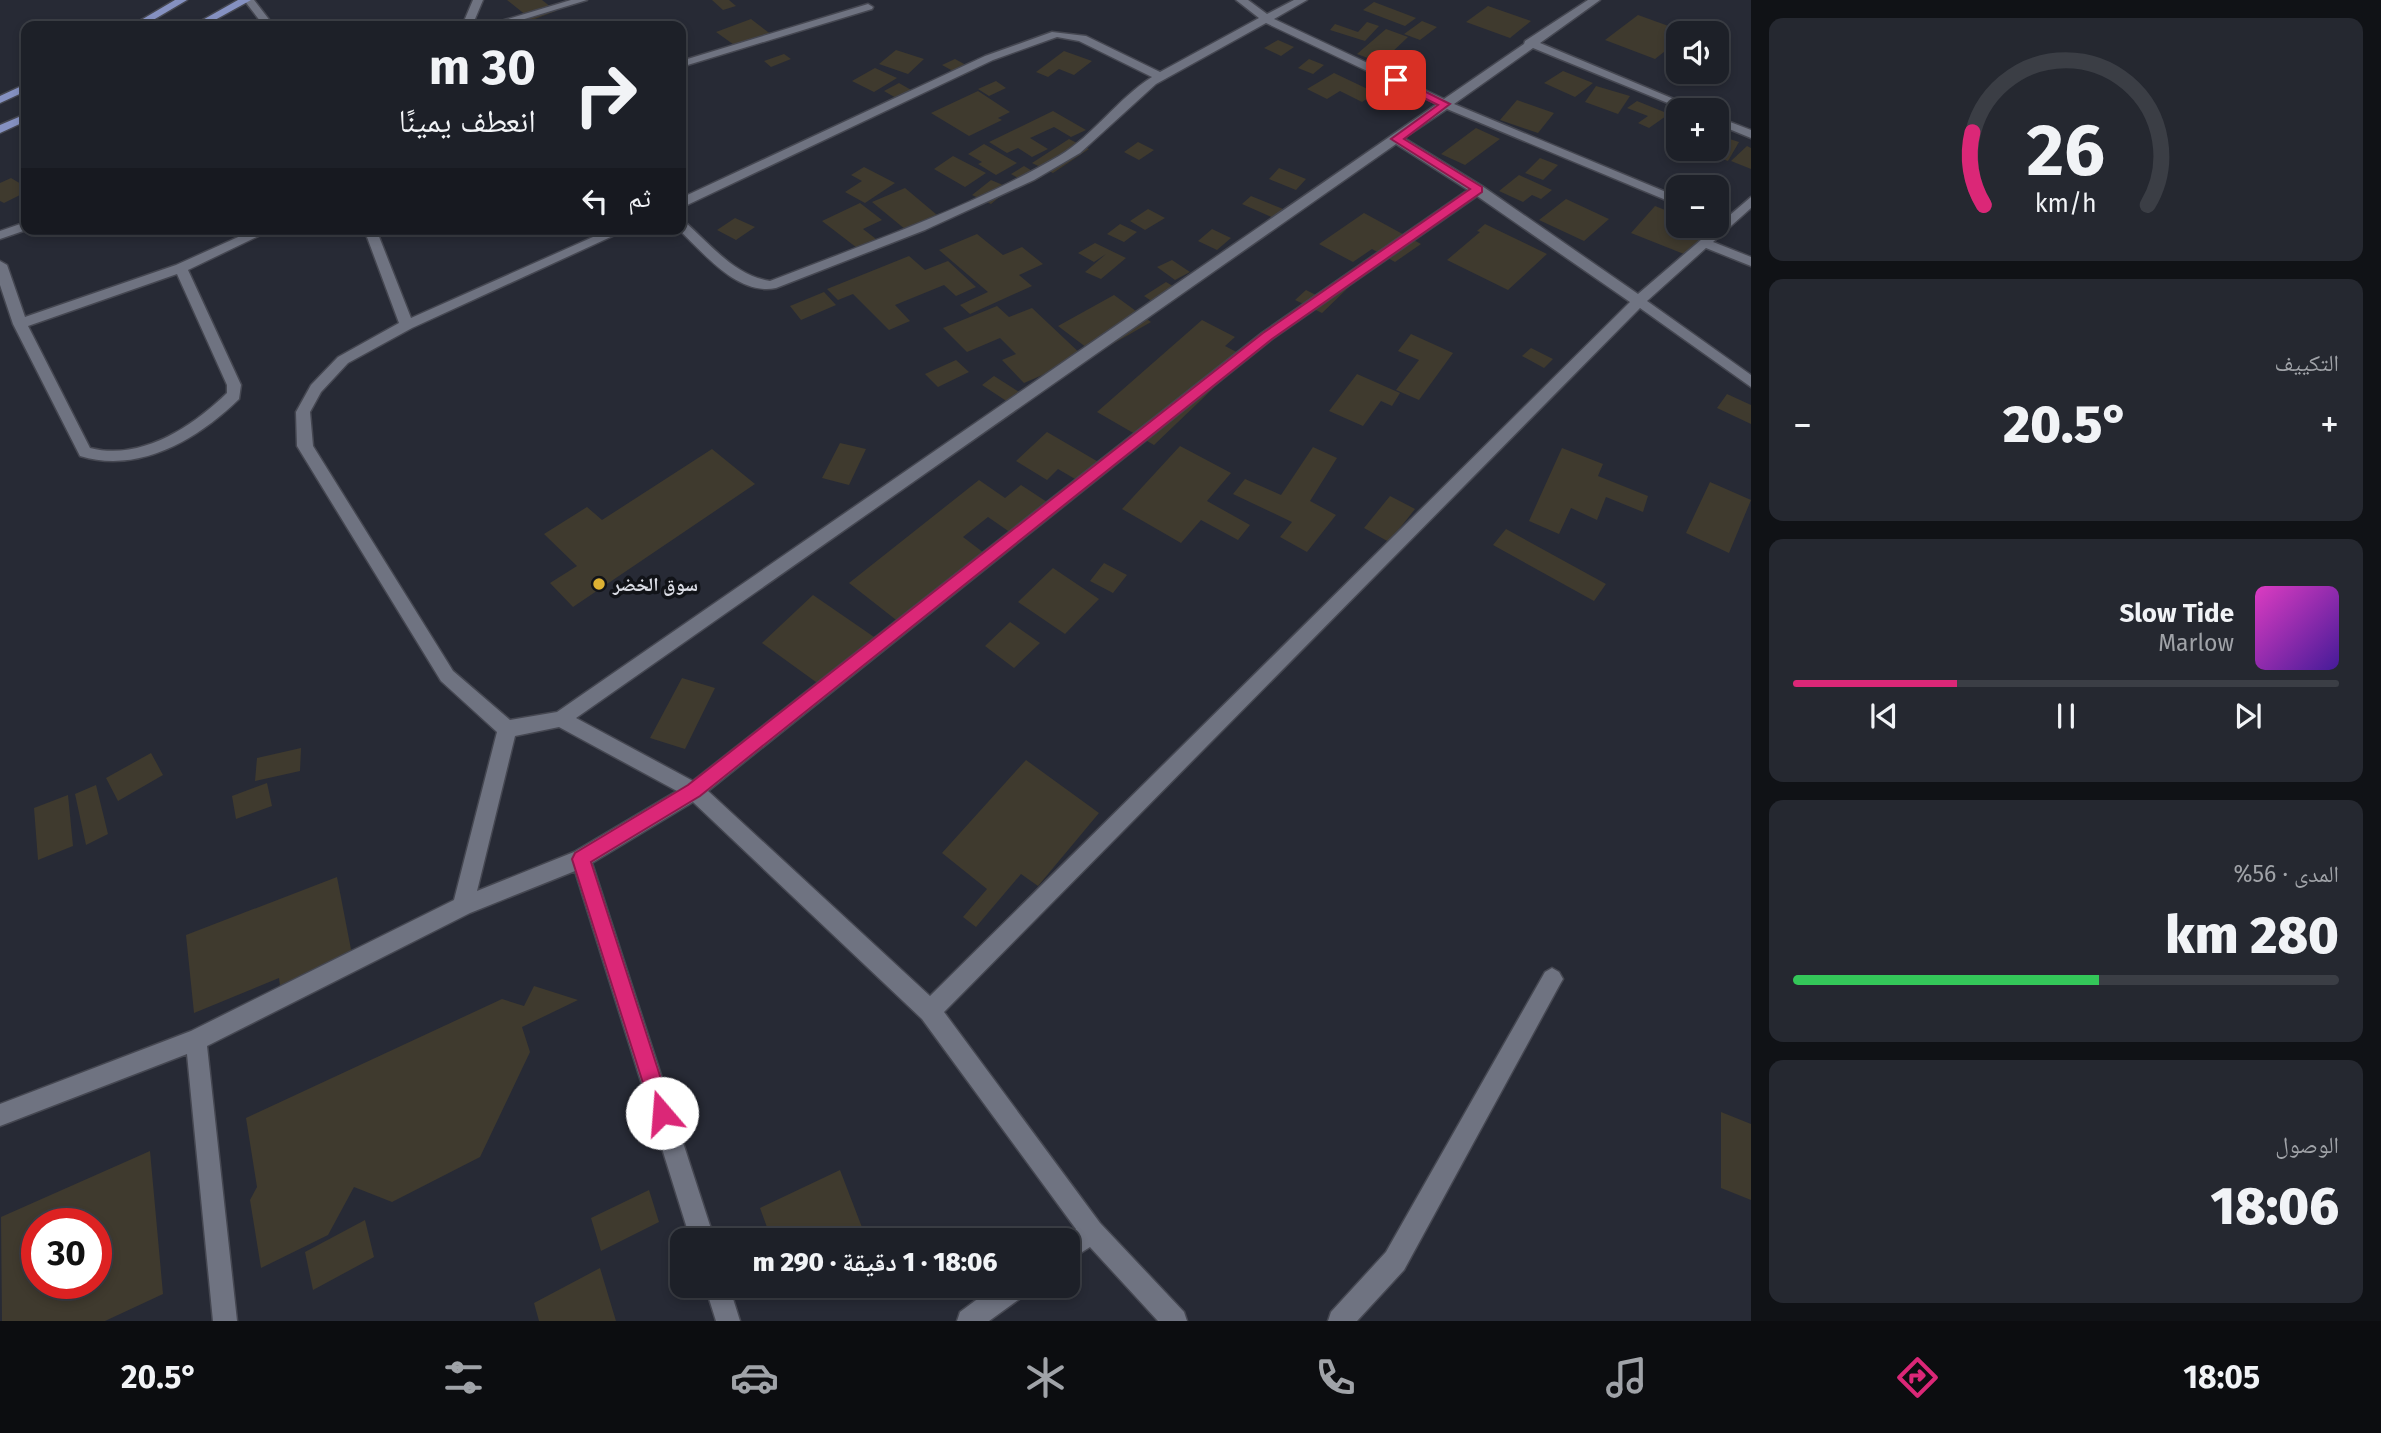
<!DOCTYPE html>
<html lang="ar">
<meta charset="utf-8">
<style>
:root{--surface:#1d2028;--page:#252830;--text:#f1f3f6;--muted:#a0a3a8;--line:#3b3e45;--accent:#db2777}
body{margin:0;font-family:"Fira Sans","Noto Naskh Arabic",sans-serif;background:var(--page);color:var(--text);direction:rtl;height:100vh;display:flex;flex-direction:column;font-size:26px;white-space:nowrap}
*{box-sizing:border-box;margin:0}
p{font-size:23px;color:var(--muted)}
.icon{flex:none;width:38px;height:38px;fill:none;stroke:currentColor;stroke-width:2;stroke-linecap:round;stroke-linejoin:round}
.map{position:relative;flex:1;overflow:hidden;direction:ltr}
.panel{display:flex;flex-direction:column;gap:18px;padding:18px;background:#101216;width:630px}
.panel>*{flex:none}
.guide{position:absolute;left:21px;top:21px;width:665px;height:214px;border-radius:14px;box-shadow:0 4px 10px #0003,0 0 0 2px var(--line);direction:rtl;background:#1d2028;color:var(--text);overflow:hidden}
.tools{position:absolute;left:1666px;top:21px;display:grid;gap:14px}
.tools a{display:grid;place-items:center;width:63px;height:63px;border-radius:14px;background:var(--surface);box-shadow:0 4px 10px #0003,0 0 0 2px var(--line);font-size:35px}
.speed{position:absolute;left:21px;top:1208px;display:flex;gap:14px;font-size:35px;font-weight:700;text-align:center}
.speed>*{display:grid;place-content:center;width:91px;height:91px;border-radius:50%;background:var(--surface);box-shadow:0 4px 10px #0003,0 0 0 2px var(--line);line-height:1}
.speed .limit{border:10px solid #d22;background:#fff;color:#111}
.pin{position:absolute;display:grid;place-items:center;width:60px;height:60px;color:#fff;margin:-30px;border-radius:14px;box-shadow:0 4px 10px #0006}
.me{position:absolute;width:77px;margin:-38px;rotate:342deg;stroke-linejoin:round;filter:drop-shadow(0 0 5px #0008)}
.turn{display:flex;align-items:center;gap:24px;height:147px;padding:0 35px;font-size:32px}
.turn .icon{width:91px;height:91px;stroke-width:2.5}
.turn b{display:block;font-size:49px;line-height:60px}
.then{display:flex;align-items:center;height:66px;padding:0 35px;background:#0003;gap:14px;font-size:26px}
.big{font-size:52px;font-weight:800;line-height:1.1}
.panel .card{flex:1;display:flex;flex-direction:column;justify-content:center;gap:10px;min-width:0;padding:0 24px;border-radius:14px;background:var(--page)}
.panel .dial{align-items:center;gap:0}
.dial svg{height:182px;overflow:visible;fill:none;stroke:var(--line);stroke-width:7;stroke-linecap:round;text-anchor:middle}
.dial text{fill:var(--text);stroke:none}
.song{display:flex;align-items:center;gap:21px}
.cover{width:84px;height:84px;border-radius:10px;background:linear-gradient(135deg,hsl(310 70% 55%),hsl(260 70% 35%))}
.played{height:7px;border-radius:4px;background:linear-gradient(90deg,var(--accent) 30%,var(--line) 30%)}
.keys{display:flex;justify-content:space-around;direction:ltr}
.heat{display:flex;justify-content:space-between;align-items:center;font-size:38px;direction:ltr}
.charge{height:10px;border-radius:5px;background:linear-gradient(90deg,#34c759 56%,var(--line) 0)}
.trip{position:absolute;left:670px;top:1228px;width:410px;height:70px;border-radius:14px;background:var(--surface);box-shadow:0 4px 10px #0003,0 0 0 2px var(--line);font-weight:800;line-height:70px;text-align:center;direction:rtl}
.tab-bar{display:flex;height:112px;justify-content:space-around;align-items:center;background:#0c0d10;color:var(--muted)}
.tab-bar .icon{width:49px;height:49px}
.tab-bar .active{color:var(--accent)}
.tab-bar b{font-size:32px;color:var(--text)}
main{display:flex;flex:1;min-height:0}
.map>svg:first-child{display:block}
</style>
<main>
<section class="panel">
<div class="card dial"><svg viewBox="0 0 100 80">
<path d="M14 69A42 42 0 1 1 86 69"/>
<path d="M14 69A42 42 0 0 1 9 37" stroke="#db2777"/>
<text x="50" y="56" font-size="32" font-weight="700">26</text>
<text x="50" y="72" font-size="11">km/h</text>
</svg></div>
<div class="card"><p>التكييف</p>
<div class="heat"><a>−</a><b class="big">20.5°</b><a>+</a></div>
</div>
<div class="card">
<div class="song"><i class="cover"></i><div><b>Slow Tide</b><p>Marlow</p></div></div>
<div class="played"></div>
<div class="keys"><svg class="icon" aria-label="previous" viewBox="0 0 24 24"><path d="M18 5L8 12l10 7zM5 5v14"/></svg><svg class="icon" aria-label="pause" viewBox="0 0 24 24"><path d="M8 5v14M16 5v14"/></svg><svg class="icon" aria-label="next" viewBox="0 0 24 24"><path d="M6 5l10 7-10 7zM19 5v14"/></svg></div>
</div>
<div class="card"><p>المدى · 56%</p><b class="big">280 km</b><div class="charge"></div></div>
<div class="card"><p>الوصول</p><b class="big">18:06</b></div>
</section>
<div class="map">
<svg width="1751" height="1321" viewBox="0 0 1751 1321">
<rect width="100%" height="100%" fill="#272a35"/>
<path fill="#3f3a2e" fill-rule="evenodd" d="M 507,0 L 542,0 L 556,11 L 532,20 Z
M 712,0 L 729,0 L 736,6 L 723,10 Z
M 1374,2 L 1416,18 L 1405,26 L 1363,10 Z
M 1488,6 L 1531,21 L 1510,38 L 1466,22 Z
M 1638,15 L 1688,33 L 1678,33 L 1678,41 L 1655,59 L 1605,40 Z
M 751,19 L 772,35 L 737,47 L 716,32 Z
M 1422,21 L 1437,27 L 1420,40 L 1404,34 Z
M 1367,22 L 1379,26 L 1365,41 L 1330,30 L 1335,24 L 1358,32 Z
M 1386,29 L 1408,37 L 1389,55 L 1381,52 L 1373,60 L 1357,54 Z
M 1278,40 L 1294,47 L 1281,56 L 1264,48 Z
M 896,50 L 924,59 L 908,74 L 879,64 Z
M 1064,51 L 1092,61 L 1074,75 L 1059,69 L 1048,77 L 1036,72 Z
M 784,54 L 791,59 L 771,67 L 764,61 Z
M 955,59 L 975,70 L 962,76 L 942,65 Z
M 1309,59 L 1324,65 L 1313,74 L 1298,68 Z
M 875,68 L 897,78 L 874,92 L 852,81 Z
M 1563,71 L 1593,83 L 1575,97 L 1544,83 Z
M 1334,73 L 1376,93 L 1362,102 L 1340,91 L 1327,99 L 1307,89 Z
M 996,81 L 1006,88 L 989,96 L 978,89 Z
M 899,83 L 918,94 L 903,102 L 884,91 Z
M 1596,86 L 1630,96 L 1618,114 L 1585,102 Z
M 978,91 L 1010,112 L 998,118 L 1002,120 L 969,136 L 931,113 Z
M 1517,100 L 1554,113 L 1538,133 L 1500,120 Z
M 1637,101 L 1669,114 L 1649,128 L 1638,123 L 1648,116 L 1627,108 Z
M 1053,111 L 1086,130 L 1071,137 L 1054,127 L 1030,138 L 1048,149 L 1032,157 L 1018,148 L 1007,153 L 989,142 Z
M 1476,128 L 1500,139 L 1465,165 L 1441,154 Z
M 1717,135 L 1739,142 L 1728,161 L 1694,149 L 1717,149 Z
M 1069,139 L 1089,149 L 1053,173 L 1032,163 Z
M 1138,142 L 1154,150 L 1139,160 L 1124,152 Z
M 984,144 L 1017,163 L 996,175 L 978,164 L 982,162 L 968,154 Z
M 1747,146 L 1751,148 L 1751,169 L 1731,161 Z
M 953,156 L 986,173 L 965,187 L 934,169 Z
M 1540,158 L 1558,165 L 1543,180 L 1525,173 Z
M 1024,166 L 1042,177 L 1029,184 L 1011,174 Z
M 864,167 L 895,183 L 865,203 L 845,192 L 862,181 L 851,175 Z
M 1279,168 L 1306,179 L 1296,190 L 1269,179 Z
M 1519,175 L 1552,190 L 1541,199 L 1532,195 L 1523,202 L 1499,191 Z
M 11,178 L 26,187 L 26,192 L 4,203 L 0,201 L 0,183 Z
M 991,180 L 1010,188 L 991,204 L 972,195 Z
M 905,188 L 943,220 L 911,234 L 872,202 Z
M 1251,196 L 1288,211 L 1278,220 L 1242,204 Z
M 1566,199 L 1609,219 L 1584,241 L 1539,220 Z
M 860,203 L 882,220 L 863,229 L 880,242 L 861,251 L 822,221 Z
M 1655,206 L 1678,215 L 1678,226 L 1705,226 L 1716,230 L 1694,258 L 1631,233 Z
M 1148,209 L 1165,218 L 1145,230 L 1130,221 Z
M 1364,213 L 1421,244 L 1395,262 L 1372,249 L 1353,262 L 1319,244 Z
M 735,218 L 755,227 L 736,240 L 717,230 Z
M 1120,224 L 1137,232 L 1124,242 L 1107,234 Z
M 1485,224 L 1547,254 L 1508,290 L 1447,260 L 1480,232 L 1477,231 Z
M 1212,229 L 1231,238 L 1217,250 L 1198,241 Z
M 977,234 L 1003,255 L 1022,247 L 1043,264 L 1019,275 L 1032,286 L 970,314 L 960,305 L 988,292 L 939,250 Z
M 1095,243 L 1126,258 L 1101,279 L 1085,272 L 1106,254 L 1094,262 L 1078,253 Z
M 909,256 L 925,270 L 948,261 L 976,287 L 956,296 L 944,285 L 895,305 L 910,321 L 889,330 L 853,294 L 838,300 L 827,289 Z
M 1172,260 L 1190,272 L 1175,280 L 1157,267 Z
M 1336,280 L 1350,286 L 1322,313 L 1295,300 L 1306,290 L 1318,296 Z
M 1166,282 L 1181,291 L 1159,306 L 1144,296 Z
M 824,292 L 836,305 L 801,320 L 790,306 Z
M 1114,295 L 1151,322 L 1095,354 L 1058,326 Z
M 997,306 L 1009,317 L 1032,308 L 1084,357 L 1024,383 L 1002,360 L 1016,354 L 1000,338 L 967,352 L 943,328 Z
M 1202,320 L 1235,337 L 1225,346 L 1246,357 L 1154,445 L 1097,412 Z
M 1411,334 L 1453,353 L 1419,400 L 1396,390 L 1419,360 L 1398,351 Z
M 1531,348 L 1553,359 L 1544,368 L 1522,356 Z
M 956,360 L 969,372 L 938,387 L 925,374 Z
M 1357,374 L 1400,393 L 1392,406 L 1381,401 L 1363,426 L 1329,411 Z
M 994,376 L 1024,395 L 1011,404 L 982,385 Z
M 1727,394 L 1751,405 L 1751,424 L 1717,408 Z
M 1047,432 L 1107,467 L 1087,486 L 1058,469 L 1047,480 L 1016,461 Z
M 840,443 L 866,449 L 849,485 L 822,478 Z
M 1180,446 L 1231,473 L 1207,501 L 1250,525 L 1238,540 L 1201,520 L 1181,543 L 1122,509 Z
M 1313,447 L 1337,458 L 1310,501 L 1336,515 L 1307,552 L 1280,537 L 1292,522 L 1233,494 L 1245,479 L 1281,495 Z
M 1562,448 L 1603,464 L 1598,476 L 1648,496 L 1643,512 L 1606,497 L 1597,520 L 1571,508 L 1559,534 L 1529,521 Z
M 712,449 L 755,484 L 573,607 L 550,583 L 577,566 L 544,534 L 587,507 L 602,520 Z
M 979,480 L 1005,498 L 1021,485 L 1050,504 L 1014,535 L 988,517 L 963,537 L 984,553 L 900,623 L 849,583 Z
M 1710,482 L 1751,500 L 1729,553 L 1686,533 Z
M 1390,496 L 1415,509 L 1389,542 L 1364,528 Z
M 1506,529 L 1606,584 L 1594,601 L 1493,545 Z
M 1104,563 L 1127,575 L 1113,593 L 1090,581 Z
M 1053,568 L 1099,599 L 1065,634 L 1018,602 Z
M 813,595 L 877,639 L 827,690 L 762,643 Z
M 1010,622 L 1040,643 L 1014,668 L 985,646 Z
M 682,678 L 715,688 L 685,749 L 650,738 Z
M 301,748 L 300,771 L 255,781 L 257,758 Z
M 151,753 L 163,775 L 118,801 L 106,778 Z
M 1026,760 L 1099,813 L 1038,886 L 1021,874 L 976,927 L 963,917 L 987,889 L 942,853 Z
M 267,783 L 272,806 L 236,819 L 232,796 Z
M 96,785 L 108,834 L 86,845 L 75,794 Z
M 68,795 L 73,846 L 38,860 L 34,808 Z
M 337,877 L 354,965 L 281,994 L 279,978 L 194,1013 L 186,935 Z
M 534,986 L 578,1000 L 522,1027 L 530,1052 L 480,1157 L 392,1202 L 354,1187 L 328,1235 L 261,1268 L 250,1200 L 257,1187 L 246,1118 L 502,999 L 524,1006 Z
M 1721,1112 L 1751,1124 L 1751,1200 L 1721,1188 Z
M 150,1151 L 163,1294 L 105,1321 L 2,1321 L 1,1217 ZM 37,1223 L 96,1223 L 96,1283 L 37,1283 Z
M 840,1170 L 863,1230 L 841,1241 L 772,1241 L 760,1208 Z
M 649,1190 L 659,1222 L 601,1251 L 591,1218 Z
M 365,1220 L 374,1257 L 313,1290 L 305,1252 Z
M 600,1268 L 616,1321 L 539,1321 L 534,1303 Z"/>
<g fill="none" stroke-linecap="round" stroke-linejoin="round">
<g stroke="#454751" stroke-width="3">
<path id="minor" d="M 244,0 L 254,0 L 274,26 L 264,26 Z
M 473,0 L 483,0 L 472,26 L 462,26 Z
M 571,0 L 587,0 L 501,26 L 485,26 Z
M 1236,0 L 1248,0 L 1267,14 L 1294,0 L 1307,0 L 1274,19 L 1444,99 L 1524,44 L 1525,41 L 1588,0 L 1600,0 L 1540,43 L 1700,110 L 1685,110 L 1533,48 L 1454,104 L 1678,197 L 1678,205 L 1447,109 L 1404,138 L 1482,186 L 1638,294 L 1751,197 L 1751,208 L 1713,242 L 1751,257 L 1751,266 L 1706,248 L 1647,301 L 1751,375 L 1751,387 L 1640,308 L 944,1012 L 1100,1223 L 1184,1312 L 1187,1321 L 1158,1321 L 1090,1247 L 1068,1261 L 1068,1241 L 1059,1241 L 1076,1229 L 922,1019 L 693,802 L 592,863 L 715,1241 L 691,1241 L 575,871 L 470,913 L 207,1046 L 237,1321 L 213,1321 L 187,1054 L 0,1126 L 0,1104 L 191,1031 L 454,900 L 497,732 L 441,681 L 297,446 L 296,412 L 311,385 L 338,357 L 399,323 L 364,229 L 376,229 L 411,318 L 611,229 L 628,229 L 412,328 L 348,363 L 321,392 L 310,412 L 313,446 L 453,671 L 510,720 L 557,712 L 1437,104 L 1266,23 L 1156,84 L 1080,153 L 1034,180 L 925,230 L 776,288 C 737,296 703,252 678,229 L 681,229 L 681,221 L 685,222 C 710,244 735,276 770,281 C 867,243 968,209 1059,156 C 1094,135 1117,99 1152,77 L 1079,41 L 1057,37 L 993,60 L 685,206 L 681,207 L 681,198 L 985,56 L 1052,32 L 1086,36 L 1160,72 L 1259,18 ZM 1396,144 L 1468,190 L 1262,333 L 693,781 L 576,718 ZM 1477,196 L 1630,302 L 930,996 L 708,791 L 1272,339 ZM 559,727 L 677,791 L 574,852 L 477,891 L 515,736 Z
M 868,4 L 873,7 L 872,9 L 681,67 L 681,61 Z
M 1717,117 L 1751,130 L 1751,138 L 1717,124 Z
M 26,222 L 26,229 L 29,229 L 0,239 L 0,231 Z
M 256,229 L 273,229 L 188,270 L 241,385 L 239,399 C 197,440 139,474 80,456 L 13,324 L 0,285 L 0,261 L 7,265 L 25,317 L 176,265 ZM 177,274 L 227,385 L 227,393 C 192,427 141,461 90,448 L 28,326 Z
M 1552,968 L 1559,972 L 1563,979 L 1559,986 L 1404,1270 L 1357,1321 L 1328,1321 L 1331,1312 L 1386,1252 L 1545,972 Z
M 705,1286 L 729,1286 L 740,1321 L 716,1321 Z
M 995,1286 L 1028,1286 L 1025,1295 L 989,1321 L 957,1321 L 960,1312 Z"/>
</g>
<g stroke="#454751" stroke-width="3">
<path id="major" d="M 175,0 L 187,0 L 143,26 L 131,26 Z
M 238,0 L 251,0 L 204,26 L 192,26 Z
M 26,84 L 26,91 L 0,103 L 0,96 Z
M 26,114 L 26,121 L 0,133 L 0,125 Z"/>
</g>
<use href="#minor" fill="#6f7381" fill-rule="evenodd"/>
<use href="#major" fill="#8591c1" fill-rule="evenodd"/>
</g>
<path fill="#db2777" stroke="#8e194d" stroke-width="2" d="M 1396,77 L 1450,104 L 1404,139 L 1482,187 L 1482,192 L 1272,339 L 700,796 L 591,862 L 672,1113 L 669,1121 L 662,1124 L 655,1121 L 572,859 L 575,853 L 688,785 L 1263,333 L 1470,189 L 1391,139 L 1438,105 L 1392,82 Z"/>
<circle fill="#ddb133" stroke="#111318" stroke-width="2.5" cx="599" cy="584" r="7"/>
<g text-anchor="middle" stroke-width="7" stroke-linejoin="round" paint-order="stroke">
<g font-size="19" font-weight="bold" fill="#dadce4" stroke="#111318" text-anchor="start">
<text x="613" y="591">سوق الخضر</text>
</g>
</g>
</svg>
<div class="tools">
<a><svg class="icon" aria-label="sound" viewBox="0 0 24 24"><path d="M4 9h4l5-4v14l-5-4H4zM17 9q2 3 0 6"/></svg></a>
<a>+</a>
<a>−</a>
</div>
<div class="speed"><div class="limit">30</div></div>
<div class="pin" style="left:1396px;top:80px;background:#d93025"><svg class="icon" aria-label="arrive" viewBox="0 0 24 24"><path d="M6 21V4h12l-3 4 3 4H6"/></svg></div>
<svg class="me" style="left:662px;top:1113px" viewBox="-20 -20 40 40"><circle r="19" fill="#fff"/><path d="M0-13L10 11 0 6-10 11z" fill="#db2777"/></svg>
<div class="trip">18:06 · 1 دقيقة · 290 m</div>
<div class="guide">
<div class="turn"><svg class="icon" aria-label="right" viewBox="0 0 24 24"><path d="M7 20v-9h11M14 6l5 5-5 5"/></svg><div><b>30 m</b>انعطف يمينًا</div></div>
<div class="then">ثم<svg class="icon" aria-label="left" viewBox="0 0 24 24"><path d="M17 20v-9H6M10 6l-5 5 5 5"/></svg></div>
</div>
</div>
</main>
<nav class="tab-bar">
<b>18:05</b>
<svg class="icon active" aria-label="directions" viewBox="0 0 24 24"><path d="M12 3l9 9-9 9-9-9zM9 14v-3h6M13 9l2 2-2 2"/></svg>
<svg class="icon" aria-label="music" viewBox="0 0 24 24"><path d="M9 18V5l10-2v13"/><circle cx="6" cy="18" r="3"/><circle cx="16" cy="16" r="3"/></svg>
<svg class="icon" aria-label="phone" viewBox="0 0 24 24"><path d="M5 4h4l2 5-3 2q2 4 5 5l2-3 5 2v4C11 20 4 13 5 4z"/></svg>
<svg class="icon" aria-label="climate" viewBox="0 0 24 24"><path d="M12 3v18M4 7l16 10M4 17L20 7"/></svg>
<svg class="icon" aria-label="car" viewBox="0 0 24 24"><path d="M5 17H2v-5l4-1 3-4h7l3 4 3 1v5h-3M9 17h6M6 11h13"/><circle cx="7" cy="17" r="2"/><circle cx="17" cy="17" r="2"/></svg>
<svg class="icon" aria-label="filters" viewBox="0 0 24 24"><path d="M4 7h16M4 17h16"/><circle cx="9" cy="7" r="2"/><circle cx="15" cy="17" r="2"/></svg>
<b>20.5°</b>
</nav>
